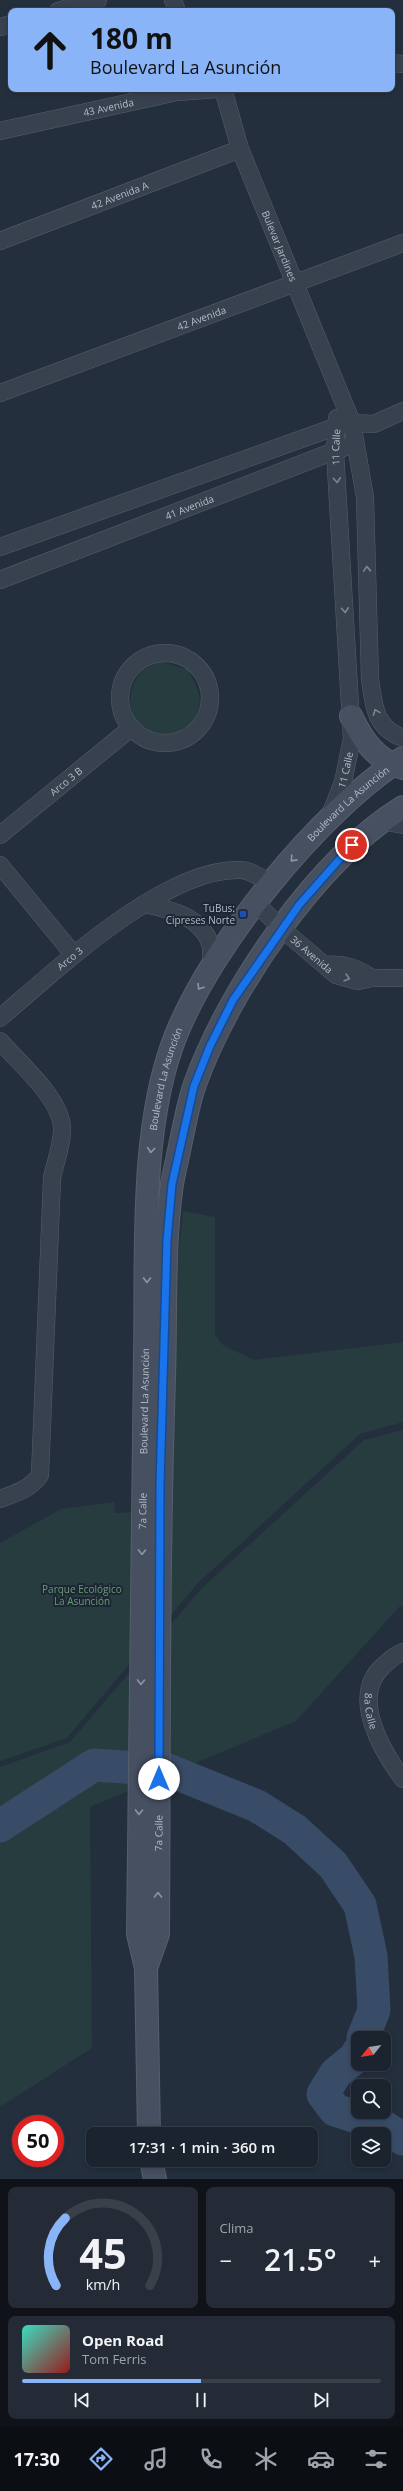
<!DOCTYPE html>
<html lang="es">
<meta charset="utf-8">
<style>
:root{--surface:#1b232e;--page:#242b36;--text:#f1f3f6;--muted:#a0a4aa;--line:#39404a;--accent:#8ab4f8}
body{margin:0;font-family:"Open Sans",sans-serif;background:var(--page);color:var(--text);height:100vh;display:flex;flex-direction:column;font-size:15px;white-space:nowrap}
*{box-sizing:border-box;margin:0}
p{font-size:13px;color:var(--muted)}
.icon{flex:none;width:22px;height:22px;fill:none;stroke:currentColor;stroke-width:2;stroke-linecap:round;stroke-linejoin:round}
.map{position:relative;height:2179px;overflow:hidden}
.drawer{display:flex;flex-direction:column;gap:8px;padding:8px;background:#0f1319;flex:1}
.drawer>*{flex:none}
.banner{position:absolute;left:8px;top:8px;width:387px;height:84px;border-radius:8px;box-shadow:0 2px 6px #0003,0 0 0 1px var(--line);background:#8ab4f8;color:#111;overflow:hidden}
.needle{width:26px;rotate:240deg}
.buttons{position:absolute;left:351px;top:2031px;display:grid;gap:8px}
.buttons a{display:grid;place-items:center;width:40px;height:40px;border-radius:8px;background:var(--surface);box-shadow:0 2px 6px #0003,0 0 0 1px var(--line);font-size:20px}
.speed{position:absolute;left:12px;top:2115px;display:flex;gap:8px;font-size:20px;font-weight:700;text-align:center}
.speed>*{display:grid;place-content:center;width:52px;height:52px;border-radius:50%;background:var(--surface);box-shadow:0 2px 6px #0003,0 0 0 1px var(--line);line-height:1}
.speed .limit{border:6px solid #d22;background:#fff;color:#111}
.pin{position:absolute;display:grid;place-items:center;width:34px;height:34px;color:#fff;margin:-17px;border:2px solid #fff;border-radius:50%;box-shadow:0 1px 4px #0007}
.me{position:absolute;width:44px;margin:-22px;rotate:0deg;stroke-linejoin:round;filter:drop-shadow(0 0 3px #0008)}
.turn{display:flex;align-items:center;gap:14px;height:84px;padding:0 16px;font-size:18px}
.turn .icon{width:52px;height:52px;stroke-width:2.5}
.turn b{display:block;font-size:28px;line-height:34px}
.big{font-size:30px;font-weight:600;line-height:1.1}
.drawer .widget{flex:1;display:flex;flex-direction:column;justify-content:center;gap:6px;min-width:0;padding:0 14px;border-radius:8px;background:var(--page)}
.drawer .dial{align-items:center;gap:0}
.dial svg{height:104px;overflow:visible;fill:none;stroke:var(--line);stroke-width:7;stroke-linecap:round;text-anchor:middle}
.dial text{fill:var(--text);stroke:none}
.song{display:flex;align-items:center;gap:12px}
.cover{width:48px;height:48px;border-radius:6px;background:linear-gradient(135deg,hsl(170 70% 55%),hsl(0 70% 35%))}
.played{height:4px;border-radius:2px;background:linear-gradient(90deg,var(--accent) 50%,var(--line) 50%)}
.keys{display:flex;justify-content:space-around;direction:ltr}
.heat{display:flex;justify-content:space-between;align-items:center;font-size:22px;direction:ltr}
.drawer .tiles{flex:1;display:grid;gap:8px;grid-template-columns:1fr 1fr}
.widget:last-child{grid-column:span 2}
.trip{position:absolute;left:86px;top:2127px;width:232px;height:40px;border-radius:8px;background:var(--surface);box-shadow:0 2px 6px #0003,0 0 0 1px var(--line);font-weight:600;line-height:40px;text-align:center}
.dock{display:flex;height:64px;justify-content:space-around;align-items:center;background:#0b0e12;color:var(--muted)}
.dock .icon{width:28px;height:28px}
.dock .selected{color:var(--accent)}
.dock b{font-size:18px;color:var(--text)}
.map>svg:first-child{display:block}
</style>
<div class="map">
<svg width="403" height="2179" viewBox="0 0 403 2179">
<rect width="100%" height="100%" fill="#242f3e"/>
<path fill="#263c3f" d="M 163,662 L 188,670 C 204,698 205,710 183,734 C 174,735 164,739 155,736 C 122,727 120,669 163,662 Z
M 183,1211 L 215,1217 L 215,1334 L 223,1345 L 254,1360 L 403,1342 L 403,1422 L 360,1434 L 198,1583 L 67,1738 L 0,1761 L 0,1543 L 61,1509 L 114,1502 L 115,1513 L 135,1512 L 137,1532 L 172,1530 L 177,1270 Z
M 403,1430 L 403,1606 L 400,1606 L 296,1721 L 90,1807 L 92,2048 L 0,2107 L 0,1767 L 70,1742 L 202,1588 L 364,1440 Z"/>
<g fill="none" stroke-linecap="round" stroke-linejoin="round">
<path stroke="#394c67" stroke-width="33" d="M 0,1826 L 94,1765 L 168,1770 L 257,1806 L 295,1830 L 333,1865 L 360,1905 L 371,1956 L 374,2010 L 363,2038
M 358,2052 L 357,2056 L 336,2073 L 323,2094 L 335,2110 L 381,2125 L 403,2139"/>
<g stroke="#565f6c" stroke-width="18">
<g id="street">
<path d="M 173,0 L 177,11"/>
<path d="M 58,11 L 98,0"/>
<path d="M 0,27 L 11,24"/>
<path d="M 392,63 L 403,64"/>
<path id="s1" d="M 223,89 L 240,149 L 352,423 L 365,497 L 370,679 C 374,706 374,727 403,738"/>
<path id="s2" d="M 0,131 L 177,92 L 218,89"/>
<path id="s3" d="M 0,241 L 240,149"/>
<path id="s4" d="M 0,393 L 403,243"/>
<path d="M 0,547 L 335,427 L 352,423 L 374,424 L 403,411"/>
<path id="s5" d="M 0,580 L 345,447"/>
<circle cx="165" cy="698" r="45"/>
<path id="s6" d="M 329,818 L 343,782 L 352,739 L 335,452 L 337,418"/>
<path d="M 381,821 L 403,825"/>
<path id="s7" d="M 0,835 L 131,728"/>
<path d="M 0,865 L 74,955"/>
<path id="s8" d="M 256,903 L 282,929 L 336,975 L 358,981 L 372,978 L 403,978"/>
<path d="M 144,904 C 169,909 204,917 211,947 C 212,953 211,962 211,969"/>
<path d="M 326,965 C 344,963 357,968 372,978"/>
<path id="s9" d="M 0,1018 C 55,971 166,866 241,870 C 250,870 263,879 271,883"/>
<path d="M 0,1041 C 19,1063 63,1100 62,1130 C 62,1146 55,1163 52,1178 L 40,1475 C 30,1489 17,1493 0,1499"/>
<path id="s10" d="M 403,1652 C 394,1655 390,1660 383,1666 C 350,1696 381,1750 403,1779"/>
</g>
</g>
<g stroke="#565f6c" stroke-width="24">
<g id="secondary">
<path d="M 351,716 C 363,741 376,760 403,768"/>
<path id="s11" d="M 146,1968 L 158,1934 C 159,1748 158,1563 164,1377 C 166,1313 163,1247 172,1184 C 175,1168 179,1152 182,1136 C 186,1119 189,1100 195,1084 C 229,989 317,860 403,807"/>
<path id="s12" d="M 149,2134 L 146,1968 L 138,1934 C 140,1741 141,1548 145,1356 C 147,1256 139,1127 176,1035 C 213,943 319,811 403,758"/>
<path d="M 151,2160 L 155,2179"/>
</g>
</g>
<use href="#street" stroke="#38414e" stroke-width="17"/>
<use href="#secondary" stroke="#465061" stroke-width="22"/>
</g>
<defs><path id="oneway-chevron" d="M-2-3.5L2.5 0L-2 3.5" fill="none" stroke-width="1.6" stroke-linecap="round" stroke-linejoin="round"/></defs>
<g stroke="#7c8592">
<use href="#oneway-chevron" transform="translate(337 480) rotate(86)"/>
<use href="#oneway-chevron" transform="translate(367 569) rotate(-92)"/>
<use href="#oneway-chevron" transform="translate(345 610) rotate(86)"/>
<use href="#oneway-chevron" transform="translate(376 712) rotate(-111)"/>
<use href="#oneway-chevron" transform="translate(347 978) rotate(16)"/>
</g>
<g stroke="#8e96a5">
<use href="#oneway-chevron" transform="translate(293 859) rotate(132)"/>
<use href="#oneway-chevron" transform="translate(200 987) rotate(122)"/>
<use href="#oneway-chevron" transform="translate(151 1150) rotate(96)"/>
<use href="#oneway-chevron" transform="translate(147 1280) rotate(91)"/>
<use href="#oneway-chevron" transform="translate(142 1552) rotate(91)"/>
<use href="#oneway-chevron" transform="translate(141 1682) rotate(91)"/>
<use href="#oneway-chevron" transform="translate(139 1812) rotate(91)"/>
<use href="#oneway-chevron" transform="translate(158 1895) rotate(-90)"/>
</g>
<g fill="none" stroke-linecap="round" stroke-linejoin="round">
<g stroke="#114b97" stroke-width="10">
<path id="route" d="M 159,1779 L 160,1485 L 167,1240 L 172,1184 L 194,1086 L 210,1046 L 233,1000 L 299,905 L 352,845"/>
</g>
<use href="#route" stroke="#1a73e8" stroke-width="7"/>
</g>
<rect fill="#1a4fb4" stroke="#1d2633" stroke-width="1.5" x="239" y="910" width="8" height="8" rx="2"/>
<g text-anchor="middle" stroke-width="4" stroke-linejoin="round" paint-order="stroke">
<g font-size="10" fill="#b4bcc9" stroke="#1d2633">
<text dy="4" stroke="none"><textPath href="#s2" startOffset="111">43 Avenida</textPath></text>
<text dy="4" stroke="none"><textPath href="#s3" startOffset="128">42 Avenida A</textPath></text>
<text dy="4" stroke="none"><textPath href="#s1" startOffset="167">Bulevar Jardines</textPath></text>
<text dy="4" stroke="none"><textPath href="#s4" startOffset="215">42 Avenida</textPath></text>
<text dy="4" stroke="none"><textPath href="#s6" startOffset="375">11 Calle</textPath></text>
<text dy="4" stroke="none"><textPath href="#s5" startOffset="203">41 Avenida</textPath></text>
<text dy="4" stroke="none"><textPath href="#s6" startOffset="51">11 Calle</textPath></text>
<text dy="4" stroke="none"><textPath href="#s7" startOffset="85">Arco 3 B</textPath></text>
<text dy="4" stroke="none"><textPath href="#s12" startOffset="1394">Boulevard La Asunción</textPath></text>
<text dy="4" stroke="none"><textPath href="#s8" startOffset="76">36 Avenida</textPath></text>
<text dy="4" stroke="none"><textPath href="#s9" startOffset="92">Arco 3</textPath></text>
<text dy="4" stroke="none"><textPath href="#s12" startOffset="1058">Boulevard La Asunción</textPath></text>
<text dy="4" stroke="none"><textPath href="#s12" startOffset="734">Boulevard La Asunción</textPath></text>
<text dy="4" stroke="none"><textPath href="#s12" startOffset="624">7a Calle</textPath></text>
<text dy="4" stroke="none"><textPath href="#s10" startOffset="74">8a Calle</textPath></text>
<text dy="4" stroke="none"><textPath href="#s11" startOffset="137">7a Calle</textPath></text>
</g>
<g font-size="10" fill="#b4bcc9" stroke="#1d2633" text-anchor="end">
<text x="235" y="912">TuBus:<tspan x="235" dy="12">Cipreses Norte</tspan></text>
</g>
<g font-size="10" fill="#6b9a76" stroke="#1d2633">
<text x="82" y="1593">Parque Ecológico<tspan x="82" dy="12">La Asunción</tspan></text>
</g>
</g>
</svg>
<div class="buttons">
<a><svg class="needle" viewBox="-14 -14 28 28"><path d="M0-13l5 13h-10z" fill="#e53935"/><path d="M0 13l5-13h-10z" fill="#a0a4aa"/></svg></a>
<a><svg class="icon" aria-label="search" viewBox="0 0 24 24"><circle cx="10" cy="10" r="6"/><path d="M15 15l6 6"/></svg></a>
<a><svg class="icon" aria-label="layers" viewBox="0 0 24 24"><path d="M12 4l9 5-9 5-9-5zM3 14l9 5 9-5"/></svg></a>
</div>
<div class="speed"><div class="limit">50</div></div>
<div class="pin" style="left:352px;top:845px;background:#d93025"><svg class="icon" aria-label="arrive" viewBox="0 0 24 24"><path d="M6 21V4h12l-3 4 3 4H6"/></svg></div>
<svg class="me" style="left:159px;top:1779px" viewBox="-20 -20 40 40"><circle r="19" fill="#fff"/><path d="M0-13L10 11 0 6-10 11z" fill="#1a73e8"/></svg>
<div class="trip">17:31 · 1 min · 360 m</div>
<div class="banner">
<div class="turn"><svg class="icon" aria-label="ahead" viewBox="0 0 24 24"><path d="M12 20V5M6 11l6-6 6 6"/></svg><div><b>180 m</b>Boulevard La Asunción</div></div>
</div>
</div>
<section class="drawer">
<div class="tiles">
<div class="widget dial"><svg viewBox="0 0 100 80">
<path d="M14 69A42 42 0 1 1 86 69"/>
<path d="M14 69A42 42 0 0 1 21 17" stroke="#8ab4f8"/>
<text x="50" y="56" font-size="32" font-weight="700">45</text>
<text x="50" y="72" font-size="11">km/h</text>
</svg></div>
<div class="widget"><p>Clima</p>
<div class="heat"><a>−</a><b class="big">21.5°</b><a>+</a></div>
</div>
<div class="widget">
<div class="song"><i class="cover"></i><div><b>Open Road</b><p>Tom Ferris</p></div></div>
<div class="played"></div>
<div class="keys"><svg class="icon" aria-label="previous" viewBox="0 0 24 24"><path d="M18 5L8 12l10 7zM5 5v14"/></svg><svg class="icon" aria-label="pause" viewBox="0 0 24 24"><path d="M8 5v14M16 5v14"/></svg><svg class="icon" aria-label="next" viewBox="0 0 24 24"><path d="M6 5l10 7-10 7zM19 5v14"/></svg></div>
</div>
</div>
</section>
<nav class="dock">
<b>17:30</b>
<svg class="icon selected" aria-label="directions" viewBox="0 0 24 24"><path d="M12 3l9 9-9 9-9-9zM9 14v-3h6M13 9l2 2-2 2"/></svg>
<svg class="icon" aria-label="music" viewBox="0 0 24 24"><path d="M9 18V5l10-2v13"/><circle cx="6" cy="18" r="3"/><circle cx="16" cy="16" r="3"/></svg>
<svg class="icon" aria-label="phone" viewBox="0 0 24 24"><path d="M5 4h4l2 5-3 2q2 4 5 5l2-3 5 2v4C11 20 4 13 5 4z"/></svg>
<svg class="icon" aria-label="climate" viewBox="0 0 24 24"><path d="M12 3v18M4 7l16 10M4 17L20 7"/></svg>
<svg class="icon" aria-label="car" viewBox="0 0 24 24"><path d="M5 17H2v-5l4-1 3-4h7l3 4 3 1v5h-3M9 17h6M6 11h13"/><circle cx="7" cy="17" r="2"/><circle cx="17" cy="17" r="2"/></svg>
<svg class="icon" aria-label="filters" viewBox="0 0 24 24"><path d="M4 7h16M4 17h16"/><circle cx="9" cy="7" r="2"/><circle cx="15" cy="17" r="2"/></svg>
</nav>
